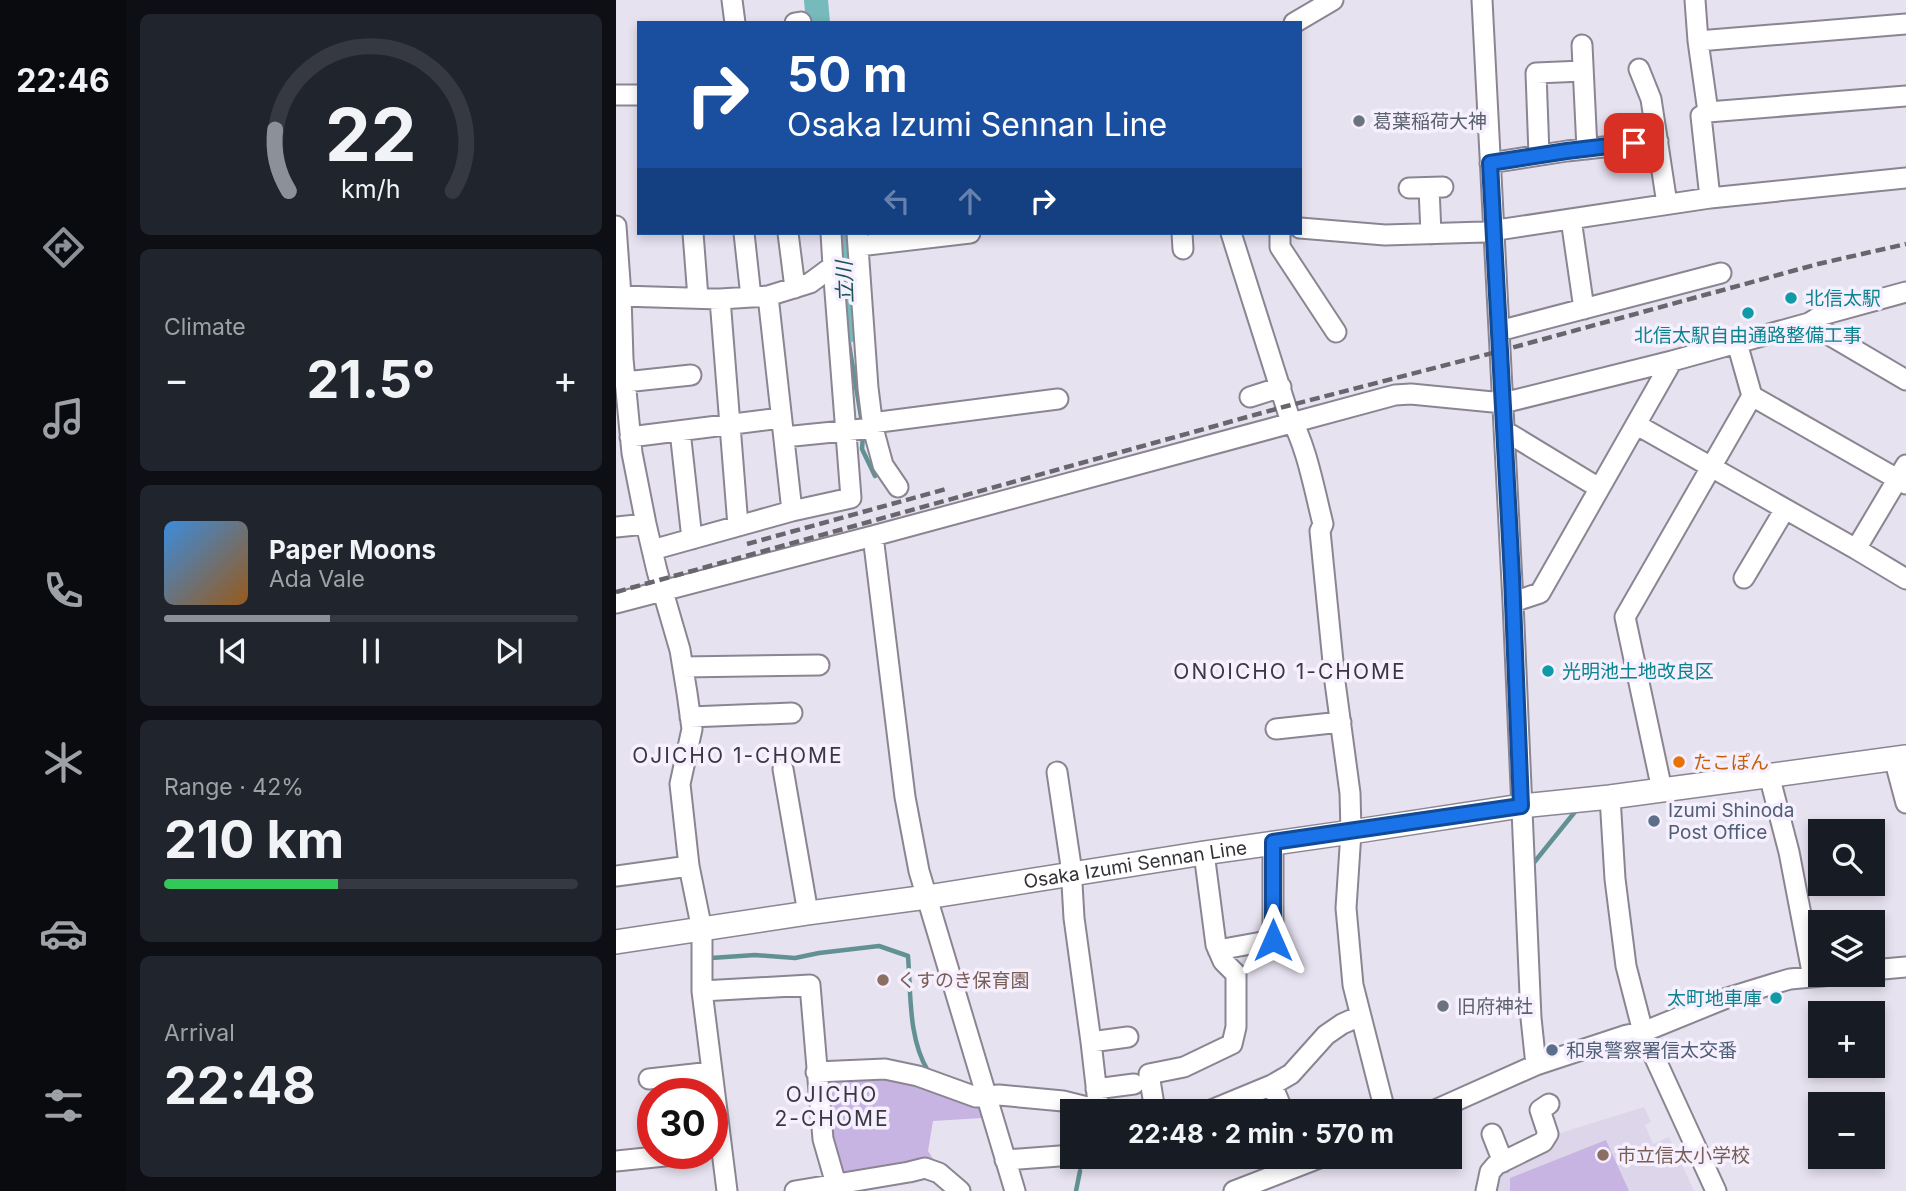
<!DOCTYPE html>
<meta charset="utf-8">
<style>
:root{--surface:#171b24;--page:#20242c;--text:#f1f3f6;--muted:#9ea1a6;--line:#363941;--accent:#8c9099}
body{margin:0;font-family:Inter,"Noto Sans JP",sans-serif;background:var(--page);color:var(--text);height:100vh;display:flex;flex-direction:column;font-size:26px;white-space:nowrap}
*{box-sizing:border-box;margin:0}
p{font-size:23px;color:var(--muted)}
.icon{flex:none;width:38px;height:38px;fill:none;stroke:currentColor;stroke-width:2;stroke-linecap:round;stroke-linejoin:round}
.map{position:relative;flex:1;overflow:hidden}
.side{display:flex;flex-direction:column;gap:14px;padding:14px;background:#0d0f14;width:490px}
.side>*{flex:none}
.banner{position:absolute;left:21px;top:21px;width:665px;height:214px;border-radius:0px;box-shadow:0 4px 10px #0003;background:#1a4fa0;color:#fff;overflow:hidden}
.buttons{position:absolute;left:1192px;top:819px;display:grid;gap:14px}
.buttons a{display:grid;place-items:center;width:77px;height:77px;border-radius:0px;background:var(--surface);box-shadow:0 4px 10px #0003;font-size:35px}
.speed{position:absolute;left:21px;top:1078px;display:flex;gap:14px;font-size:35px;font-weight:700;text-align:center}
.speed>*{display:grid;place-content:center;width:91px;height:91px;border-radius:50%;background:var(--surface);box-shadow:0 4px 10px #0003;line-height:1}
.speed .limit{border:10px solid #d22;background:#fff;color:#111}
.pin{position:absolute;display:grid;place-items:center;width:60px;height:60px;color:#fff;margin:-30px;border-radius:14px;box-shadow:0 4px 10px #0006}
.me{position:absolute;width:77px;margin:-38px;rotate:0deg;stroke-linejoin:round;filter:drop-shadow(0 0 5px #0008)}
.turn{display:flex;align-items:center;gap:24px;height:147px;padding:0 35px;font-size:32px}
.turn .icon{width:91px;height:91px;stroke-width:2.5}
.turn b{display:block;font-size:49px;line-height:60px}
.lanes{display:flex;align-items:center;height:66px;padding:0 35px;background:#0003;justify-content:center;gap:35px;direction:ltr}
.lanes .off{opacity:.35}
.big{font-size:52px;font-weight:700;line-height:1.1}
.side .widget{flex:1;display:flex;flex-direction:column;justify-content:center;gap:10px;min-width:0;padding:0 24px;border-radius:10px;background:var(--page)}
.side .dial{align-items:center;gap:0}
.dial svg{height:182px;overflow:visible;fill:none;stroke:var(--line);stroke-width:7;stroke-linecap:round;text-anchor:middle}
.dial text{fill:var(--text);stroke:none}
.song{display:flex;align-items:center;gap:21px}
.cover{width:84px;height:84px;border-radius:10px;background:linear-gradient(135deg,hsl(210 70% 55%),hsl(30 70% 35%))}
.played{height:7px;border-radius:4px;background:linear-gradient(90deg,var(--accent) 40%,var(--line) 40%)}
.keys{display:flex;justify-content:space-around;direction:ltr}
.heat{display:flex;justify-content:space-between;align-items:center;font-size:38px;direction:ltr}
.charge{height:10px;border-radius:5px;background:linear-gradient(90deg,#34c759 42%,var(--line) 0)}
.trip{position:absolute;left:444px;top:1099px;width:402px;height:70px;border-radius:0px;background:var(--surface);box-shadow:0 4px 10px #0003;font-weight:700;line-height:70px;text-align:center}
main{display:flex;flex:1;min-height:0}
.menu{display:flex;flex-direction:column;width:126px;justify-content:space-around;align-items:center;background:#090b0e;color:var(--muted)}
.menu .icon{width:49px;height:49px}
.menu .on{color:var(--accent)}
.menu b{font-size:32px;color:var(--text)}
.map>svg:first-child{display:block}
</style>
<main>
<nav class="menu">
<b>22:46</b>
<svg class="icon on" aria-label="directions" viewBox="0 0 24 24"><path d="M12 3l9 9-9 9-9-9zM9 14v-3h6M13 9l2 2-2 2"/></svg>
<svg class="icon" aria-label="music" viewBox="0 0 24 24"><path d="M9 18V5l10-2v13"/><circle cx="6" cy="18" r="3"/><circle cx="16" cy="16" r="3"/></svg>
<svg class="icon" aria-label="phone" viewBox="0 0 24 24"><path d="M5 4h4l2 5-3 2q2 4 5 5l2-3 5 2v4C11 20 4 13 5 4z"/></svg>
<svg class="icon" aria-label="climate" viewBox="0 0 24 24"><path d="M12 3v18M4 7l16 10M4 17L20 7"/></svg>
<svg class="icon" aria-label="car" viewBox="0 0 24 24"><path d="M5 17H2v-5l4-1 3-4h7l3 4 3 1v5h-3M9 17h6M6 11h13"/><circle cx="7" cy="17" r="2"/><circle cx="17" cy="17" r="2"/></svg>
<svg class="icon" aria-label="filters" viewBox="0 0 24 24"><path d="M4 7h16M4 17h16"/><circle cx="9" cy="7" r="2"/><circle cx="15" cy="17" r="2"/></svg>
</nav>
<section class="side">
<div class="widget dial"><svg viewBox="0 0 100 80">
<path d="M14 69A42 42 0 1 1 86 69"/>
<path d="M14 69A42 42 0 0 1 8 42" stroke="#8c9099"/>
<text x="50" y="56" font-size="32" font-weight="700">22</text>
<text x="50" y="72" font-size="11">km/h</text>
</svg></div>
<div class="widget"><p>Climate</p>
<div class="heat"><a>−</a><b class="big">21.5°</b><a>+</a></div>
</div>
<div class="widget">
<div class="song"><i class="cover"></i><div><b>Paper Moons</b><p>Ada Vale</p></div></div>
<div class="played"></div>
<div class="keys"><svg class="icon" aria-label="previous" viewBox="0 0 24 24"><path d="M18 5L8 12l10 7zM5 5v14"/></svg><svg class="icon" aria-label="pause" viewBox="0 0 24 24"><path d="M8 5v14M16 5v14"/></svg><svg class="icon" aria-label="next" viewBox="0 0 24 24"><path d="M6 5l10 7-10 7zM19 5v14"/></svg></div>
</div>
<div class="widget"><p>Range · 42%</p><b class="big">210 km</b><div class="charge"></div></div>
<div class="widget"><p>Arrival</p><b class="big">22:48</b></div>
</section>
<div class="map">
<svg width="1290" height="1191" viewBox="0 0 1290 1191">
<rect width="100%" height="100%" fill="#e7e2f0"/>
<path fill="#ddd5e9" d="M 1028,1107 L 1035,1122 L 1029,1125 L 1037,1144 L 1053,1137 L 1078,1191 L 874,1191 L 876,1179 L 938,1135 Z"/>
<path fill="#c7b4e2" d="M 209,1073 L 269,1073 L 361,1103 L 366,1118 L 317,1121 L 312,1151 L 324,1170 L 220,1174 Z
M 990,1140 L 1013,1191 L 894,1191 L 894,1178 Z"/>
<g fill="none" stroke-linecap="round" stroke-linejoin="round">
<path stroke="#629194" stroke-width="4.5" d="M 232,338 L 246,423
M 247,435 L 246,449 L 259,476
M 916,865 L 958,813
M 95,958 L 139,955 L 179,958 L 203,953 L 263,946 L 292,956 C 295,993 292,1038 312,1071
M 460,1191 L 464,1171"/>
<path stroke="#76babc" stroke-width="24" d="M 200,0 L 202,23
M 227,233 L 231,331"/>
<g stroke="#8b8592" stroke-width="23">
<path id="minor" d="M 116,0 L 119,23
M 866,0 L 897,602 L 915,1018 L 920,1065
M 1079,0 L 1082,41
M 179,23 L 185,22
M 678,23 L 717,0
M 1290,24 L 1082,41 L 1092,112 L 1290,96
M 966,45 L 971,149
M 1023,69 L 1035,99 L 1051,204
M 0,95 L 23,95
M 1092,112 L 1085,116 L 1094,198
M 923,155 L 920,73 L 967,71
M 874,163 L 951,151 L 1042,141
M 793,188 L 827,187
M 813,188 L 815,234
M 955,219 L 968,309
M 0,226 L 5,296 L 7,359 L 16,453 L 30,524 L 41,571 L 64,650 L 71,693 L 76,729 L 64,784 L 73,866 L 86,930 L 86,991 L 111,1191
M 684,228 L 769,235 L 868,232 L 1094,198 L 1290,178
M 77,233 L 82,298
M 128,233 L 135,297
M 172,233 L 179,288
M 566,233 L 567,249
M 615,233 L 673,416 C 690,442 699,493 707,524 L 704,531 L 719,682 L 734,793 L 735,832 L 730,908 L 737,985 L 769,1111
M 664,233 L 664,247 L 720,332
M 243,246 L 354,233
M 5,296 L 104,299 L 152,296 L 194,283 L 217,266 L 215,233
M 152,296 L 176,511
M 104,299 L 122,526
M 1193,323 L 1290,380
M 883,331 L 1105,273
M 1121,343 L 1136,396 L 1290,484
M 9,382 L 75,375
M 634,397 L 665,387
M 256,423 L 442,399
M 1021,425 L 1240,549
M 257,428 L 267,465 L 282,487
M 64,431 L 76,539
M 889,431 L 983,488
M 14,437 L 165,418
M 168,437 L 257,428 L 252,388 L 241,233
M 1290,465 L 1240,549 L 1290,579
M 0,527 L 30,524
M 257,536 L 289,797 L 303,871 L 399,1191
M 36,550 L 176,511 L 235,498 L 217,266
M 1128,578 L 1169,509
M 897,602 L 924,593 L 1056,361
M 0,603 L 257,536 L 779,395 L 795,394 L 887,403 L 1056,361 L 1193,323 L 1206,315 L 1290,292
M 67,667 L 203,665
M 74,717 L 176,713
M 660,729 L 725,722
M 1278,758 L 1290,803
M 167,769 L 192,913
M 441,772 L 455,866 L 458,918 L 475,1042 L 482,1103 L 480,1110
M 1153,775 L 1173,852 L 1197,977
M 1046,790 L 1009,617 L 1136,396
M 994,797 L 999,879 L 1010,966 L 1027,1032 L 1100,1191
M 0,876 L 73,866
M 602,950 L 657,940 L 657,842
M 1256,970 L 1290,967
M 86,991 L 194,985 L 207,1139 L 222,1191
M 475,1042 L 512,1037
M 200,1072 L 269,1069 L 302,1076 L 360,1097 L 383,1095 L 447,1101 L 487,1111
M 33,1079 L 96,1072
M 656,1085 L 667,1111
M 480,1089 L 518,1084
M 539,1111 L 533,1074 L 568,1067 L 616,1044 L 620,1027 L 620,974 L 607,961 L 600,945 L 588,853
M 593,1111 L 656,1085 L 675,1074 L 710,1035 L 726,1024 L 744,1016
M 817,1111 L 920,1065 L 1011,1035 L 1027,1032 L 1108,999 L 1160,983 L 1174,979 L 1217,975
M 876,1134 L 887,1162
M 389,1160 L 457,1155
M 0,1161 L 78,1153
M 179,1191 L 293,1172 L 309,1168 L 323,1173 L 344,1191
M 618,1191 L 706,1157
M 870,1191 L 874,1172 L 880,1165 L 927,1142 L 932,1134 L 924,1110 L 933,1104"/>
</g>
<g stroke="#8b8592" stroke-width="26">
<g id="major">
<path id="s1" d="M 0,942 L 192,913 L 311,897 L 588,853 L 735,832 L 905,806 L 994,797 L 1290,757"/>
</g>
</g>
<use href="#minor" stroke="#fff" stroke-width="19"/>
<use href="#major" stroke="#fff" stroke-width="23"/>
<path stroke="#68656d" stroke-width="4.5" stroke-dasharray="10 5" stroke-linecap="butt" d="M 131,544 L 330,489
M 0,592 L 671,406 L 884,351 L 1202,264 L 1290,244"/>
</g>
<g fill="none" stroke-linecap="round" stroke-linejoin="round">
<g stroke="#114b97" stroke-width="18">
<path id="route" d="M 657,940 L 657,842 L 905,806 L 896,577 L 874,163 L 951,151 L 1018,143"/>
</g>
<use href="#route" stroke="#1a73e8" stroke-width="12"/>
</g>
<g fill="#6b7280" stroke="#f5effe" stroke-width="2.5">
<circle cx="743" cy="121" r="7"/>
<circle cx="827" cy="1006" r="7"/>
</g>
<g fill="#0f9aa8" stroke="#f5effe" stroke-width="2.5">
<circle cx="1175" cy="298" r="7"/>
<circle cx="1132" cy="313" r="7"/>
<circle cx="932" cy="671" r="7"/>
<circle cx="1160" cy="998" r="7"/>
</g>
<circle fill="#e8710a" stroke="#f5effe" stroke-width="2.5" cx="1063" cy="762" r="7"/>
<g fill="#5c6f8a" stroke="#f5effe" stroke-width="2.5">
<circle cx="1038" cy="821" r="7"/>
<circle cx="936" cy="1050" r="7"/>
</g>
<g fill="#8d6e63" stroke="#f5effe" stroke-width="2.5">
<circle cx="267" cy="980" r="7"/>
<circle cx="987" cy="1155" r="7"/>
</g>
<g text-anchor="middle" stroke-width="7" stroke-linejoin="round" paint-order="stroke">
<g font-size="19" fill="#5b616d" stroke="#f5effe" text-anchor="start">
<text x="757" y="128">葛葉稲荷大神</text>
<text x="841" y="1013">旧府神社</text>
</g>
<g font-size="19" fill="#0d838f" stroke="#f5effe" text-anchor="start">
<text x="1189" y="305">北信太駅</text>
<text x="1132" y="342" text-anchor="middle">北信太駅自由通路整備工事</text>
<text x="946" y="678">光明池土地改良区</text>
<text x="1146" y="1005" text-anchor="end">太町地車庫</text>
</g>
<g font-size="19" fill="#c56008" stroke="#f5effe" text-anchor="start">
<text x="1077" y="769">たこぽん</text>
</g>
<g font-size="19" fill="#4e5e75" stroke="#f5effe" text-anchor="start">
<text x="1052" y="817">Izumi Shinoda<tspan x="1052" dy="22">Post Office</tspan></text>
<text x="950" y="1057">和泉警察署信太交番</text>
</g>
<g font-size="19" fill="#343137" stroke="#f5effe">
<text dy="7" stroke="none"><textPath href="#s1" startOffset="525">Osaka Izumi Sennan Line</textPath></text>
</g>
<g font-size="19" fill="#785e54" stroke="#f5effe" text-anchor="start">
<text x="281" y="987">くすのき保育園</text>
<text x="1001" y="1162">市立信太小学校</text>
</g>
<g font-size="21" font-style="italic" fill="#1a5557" stroke="#f5effe">
<text transform="translate(229 282) rotate(-92)" y="7">立川</text>
</g>
<g font-size="21" letter-spacing="2" fill="#3b3642" stroke="#f5effe">
<text x="674" y="679">ONOICHO 1-CHOME</text>
<text x="122" y="763">OJICHO 1-CHOME</text>
<text x="216" y="1102">OJICHO<tspan x="216" dy="24">2-CHOME</tspan></text>
</g>
</g>
</svg>
<div class="buttons">
<a><svg class="icon" aria-label="search" viewBox="0 0 24 24"><circle cx="10" cy="10" r="6"/><path d="M15 15l6 6"/></svg></a>
<a><svg class="icon" aria-label="layers" viewBox="0 0 24 24"><path d="M12 4l9 5-9 5-9-5zM3 14l9 5 9-5"/></svg></a>
<a>+</a>
<a>−</a>
</div>
<div class="speed"><div class="limit">30</div></div>
<div class="pin" style="left:1018px;top:143px;background:#d93025"><svg class="icon" aria-label="arrive" viewBox="0 0 24 24"><path d="M6 21V4h12l-3 4 3 4H6"/></svg></div>
<svg class="me" style="left:657px;top:940px" viewBox="-20 -20 40 40"><path d="M0-17L14 15 0 8-14 15z" fill="#1a73e8" stroke="#fff" stroke-width="4"/></svg>
<div class="trip">22:48 · 2 min · 570 m</div>
<div class="banner">
<div class="turn"><svg class="icon" aria-label="right" viewBox="0 0 24 24"><path d="M7 20v-9h11M14 6l5 5-5 5"/></svg><div><b>50 m</b>Osaka Izumi Sennan Line</div></div>
<div class="lanes"><svg class="icon off" aria-label="left" viewBox="0 0 24 24"><path d="M17 20v-9H6M10 6l-5 5 5 5"/></svg><svg class="icon off" aria-label="ahead" viewBox="0 0 24 24"><path d="M12 20V5M6 11l6-6 6 6"/></svg><svg class="icon" aria-label="right" viewBox="0 0 24 24"><path d="M7 20v-9h11M14 6l5 5-5 5"/></svg></div>
</div>
</div>
</main>
